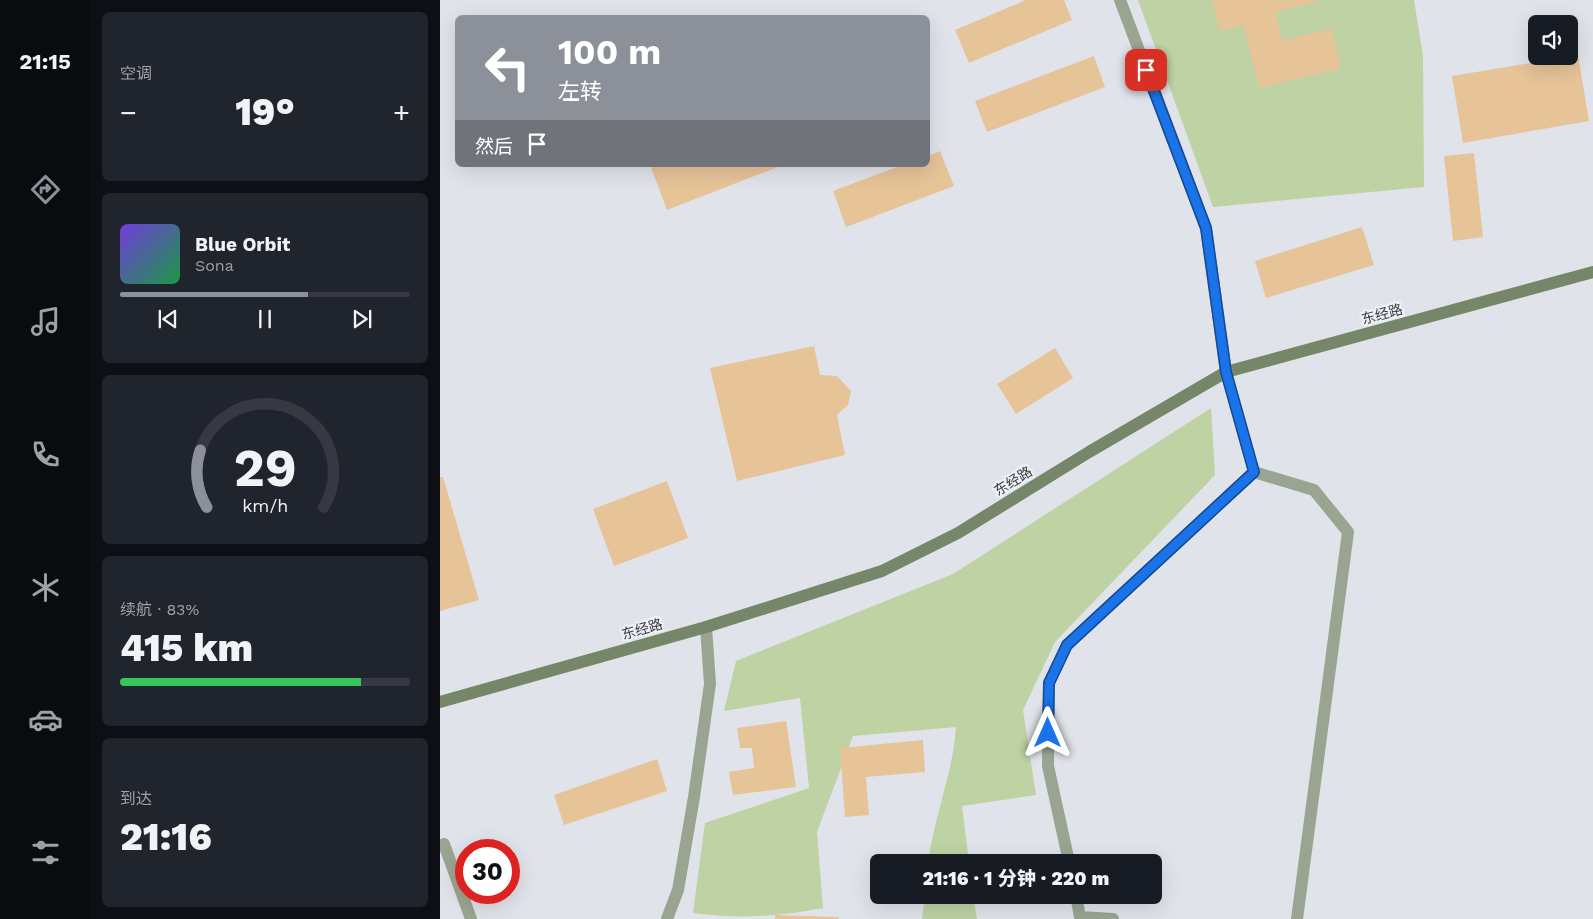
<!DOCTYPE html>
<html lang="zh">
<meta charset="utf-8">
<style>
:root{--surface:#171b24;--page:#20242c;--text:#f1f3f6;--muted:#9ea1a6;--line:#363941;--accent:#8c9099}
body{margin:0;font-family:"Work Sans","Noto Sans SC",sans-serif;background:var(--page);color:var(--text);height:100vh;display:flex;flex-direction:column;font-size:19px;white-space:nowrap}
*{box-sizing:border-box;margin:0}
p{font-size:16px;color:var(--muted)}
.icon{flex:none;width:28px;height:28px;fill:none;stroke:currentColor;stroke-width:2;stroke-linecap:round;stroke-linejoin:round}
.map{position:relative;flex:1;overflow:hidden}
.side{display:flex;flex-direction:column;gap:12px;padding:12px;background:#0d0f14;width:350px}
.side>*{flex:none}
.top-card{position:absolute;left:15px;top:15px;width:475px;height:152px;border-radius:8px;box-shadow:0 5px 20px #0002;background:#8c9099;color:#fff;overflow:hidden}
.fabs{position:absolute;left:1088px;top:15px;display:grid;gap:10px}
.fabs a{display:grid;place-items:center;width:50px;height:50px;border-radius:8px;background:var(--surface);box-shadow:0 5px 20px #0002;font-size:25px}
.speed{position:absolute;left:15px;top:839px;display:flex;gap:10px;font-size:25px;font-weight:700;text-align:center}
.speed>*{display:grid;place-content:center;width:65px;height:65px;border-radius:50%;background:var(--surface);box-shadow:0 5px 20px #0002;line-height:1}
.speed .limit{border:8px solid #d22;background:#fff;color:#111}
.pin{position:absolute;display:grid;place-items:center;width:42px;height:42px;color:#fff;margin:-21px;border-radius:10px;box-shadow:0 2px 8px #0006}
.me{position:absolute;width:55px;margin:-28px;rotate:0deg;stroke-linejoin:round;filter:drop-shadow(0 0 4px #0008)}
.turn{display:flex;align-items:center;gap:18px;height:105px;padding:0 20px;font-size:22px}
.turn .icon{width:65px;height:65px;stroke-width:2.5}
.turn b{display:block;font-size:35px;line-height:42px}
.then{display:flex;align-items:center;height:48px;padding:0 20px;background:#0003;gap:10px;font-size:19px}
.big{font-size:38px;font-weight:800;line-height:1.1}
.side .tile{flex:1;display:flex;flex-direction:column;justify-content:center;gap:8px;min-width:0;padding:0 18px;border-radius:8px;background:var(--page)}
.side .dial{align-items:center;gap:0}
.dial svg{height:130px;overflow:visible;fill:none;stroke:var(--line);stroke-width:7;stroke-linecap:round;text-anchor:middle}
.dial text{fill:var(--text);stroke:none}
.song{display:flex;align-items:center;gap:15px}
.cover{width:60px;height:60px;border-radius:8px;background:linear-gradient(135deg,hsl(260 70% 55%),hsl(140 70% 35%))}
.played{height:5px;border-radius:2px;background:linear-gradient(90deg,var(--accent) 65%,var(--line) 65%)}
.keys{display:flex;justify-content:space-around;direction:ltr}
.heat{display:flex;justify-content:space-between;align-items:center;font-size:28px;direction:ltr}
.charge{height:8px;border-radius:4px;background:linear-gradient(90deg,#34c759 83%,var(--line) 0)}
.trip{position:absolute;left:430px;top:854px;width:292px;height:50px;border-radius:8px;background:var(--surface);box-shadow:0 5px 20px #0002;font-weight:800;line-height:50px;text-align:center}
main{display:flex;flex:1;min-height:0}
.tabs{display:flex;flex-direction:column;width:90px;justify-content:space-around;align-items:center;background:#090b0e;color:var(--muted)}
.tabs .icon{width:35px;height:35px}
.tabs .selected{color:var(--accent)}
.tabs b{font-size:22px;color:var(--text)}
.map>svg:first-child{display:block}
</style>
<main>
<nav class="tabs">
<b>21:15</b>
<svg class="icon selected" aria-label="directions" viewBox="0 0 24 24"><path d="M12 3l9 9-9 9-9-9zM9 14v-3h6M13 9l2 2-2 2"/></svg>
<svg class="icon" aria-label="music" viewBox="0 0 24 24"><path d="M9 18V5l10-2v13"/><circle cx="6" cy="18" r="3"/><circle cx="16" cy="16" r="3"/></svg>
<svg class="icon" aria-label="phone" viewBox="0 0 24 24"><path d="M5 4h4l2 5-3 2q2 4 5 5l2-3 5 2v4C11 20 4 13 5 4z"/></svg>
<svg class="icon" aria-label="climate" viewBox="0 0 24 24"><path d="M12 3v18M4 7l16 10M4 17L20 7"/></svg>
<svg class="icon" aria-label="car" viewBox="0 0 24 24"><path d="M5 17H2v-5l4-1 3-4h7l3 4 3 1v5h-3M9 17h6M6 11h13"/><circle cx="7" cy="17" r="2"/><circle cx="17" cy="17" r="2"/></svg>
<svg class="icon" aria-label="filters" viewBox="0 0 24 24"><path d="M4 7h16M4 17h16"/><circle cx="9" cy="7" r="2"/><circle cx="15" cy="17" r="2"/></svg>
</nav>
<section class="side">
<div class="tile"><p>空调</p>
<div class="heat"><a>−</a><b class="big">19°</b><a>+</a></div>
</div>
<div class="tile">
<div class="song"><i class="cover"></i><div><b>Blue Orbit</b><p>Sona</p></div></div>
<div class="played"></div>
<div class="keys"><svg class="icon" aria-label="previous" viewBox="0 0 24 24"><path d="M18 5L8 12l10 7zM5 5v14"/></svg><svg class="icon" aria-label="pause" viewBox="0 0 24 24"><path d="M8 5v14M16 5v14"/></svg><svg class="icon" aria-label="next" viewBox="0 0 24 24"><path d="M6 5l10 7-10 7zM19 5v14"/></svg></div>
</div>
<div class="tile dial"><svg viewBox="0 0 100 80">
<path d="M14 69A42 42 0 1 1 86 69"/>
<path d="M14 69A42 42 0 0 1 10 34" stroke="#8c9099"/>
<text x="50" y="56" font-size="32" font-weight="700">29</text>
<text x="50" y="72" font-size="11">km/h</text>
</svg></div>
<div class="tile"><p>续航 · 83%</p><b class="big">415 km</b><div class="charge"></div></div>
<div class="tile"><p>到达</p><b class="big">21:16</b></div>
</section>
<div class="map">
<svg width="1153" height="919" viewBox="0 0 1153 919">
<rect width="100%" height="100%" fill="#e1e3ea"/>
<path fill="#bed2a4" d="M 698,0 L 974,0 L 983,56 L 984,187 L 773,207 Z
M 771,408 L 775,475 L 615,642 L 583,710 L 596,795 L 522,806 L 529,862 L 488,862 C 494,817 513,773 516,727 L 413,736 L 377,832 L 383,908 C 338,917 298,919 253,913 L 265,823 L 369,788 L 360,698 L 284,711 L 296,661 L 513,574 Z
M 485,895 L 533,895 L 537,919 L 482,919 Z"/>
<path fill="#e7c398" d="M 586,0 L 624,0 L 632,20 L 529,63 L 515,30 Z
M 772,0 L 876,0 L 876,2 L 835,12 L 842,40 L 892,29 L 901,69 L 819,88 L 804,25 L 780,31 Z
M 1138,55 L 1149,121 L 1023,143 L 1012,76 Z
M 654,56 L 665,87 L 547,132 L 535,101 Z
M 500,151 L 514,186 L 406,227 L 393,191 L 462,165 L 488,165 L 488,156 Z
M 1034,153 L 1043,237 L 1013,241 L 1004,156 Z
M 210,165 L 343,165 L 227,210 Z
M 922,227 L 934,265 L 826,298 L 815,261 Z
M 374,346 L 380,375 L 397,376 L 411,391 L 408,405 L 397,415 L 405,455 L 297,481 L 270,368 Z
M 615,348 L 633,378 L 576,414 L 557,384 Z
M 0,477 L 3,477 L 39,600 L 0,611 Z
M 227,481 L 248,538 L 174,566 L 153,509 Z
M 346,721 L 356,787 L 293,795 L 289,772 L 314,768 L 312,748 L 300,748 L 297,728 Z
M 483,740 L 485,772 L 426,777 L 429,815 L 405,817 L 400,748 Z
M 217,759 L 227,791 L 124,825 L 114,795 Z
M 335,915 L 399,917 L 398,919 L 335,919 Z"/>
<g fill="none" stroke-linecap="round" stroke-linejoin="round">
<path stroke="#9aa591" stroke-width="12" d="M 814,472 L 874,490 L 908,532 L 857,919
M 0,846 L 4,844 L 31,919
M 629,862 L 608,766 L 609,683 L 627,645 L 814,472 L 786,372 L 766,228 L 680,0
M 636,895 L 640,917 L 673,919
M 227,919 L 238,890 L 254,797 L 270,684 L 266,627"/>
<path stroke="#768769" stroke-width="12" d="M 0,702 L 266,627 L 442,571 L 518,533 L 649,452 L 786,372 L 1153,272"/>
</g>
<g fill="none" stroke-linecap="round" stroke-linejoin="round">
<g stroke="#114b97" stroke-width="12">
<path id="route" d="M 608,733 L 609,683 L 627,645 L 814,472 L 786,372 L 766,228 L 706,70"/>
</g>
<use href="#route" stroke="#1a73e8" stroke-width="9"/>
</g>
<g text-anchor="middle" stroke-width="4.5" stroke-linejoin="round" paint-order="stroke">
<g font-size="14" fill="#3b3b3e" stroke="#eef0f7">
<text transform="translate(942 314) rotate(-15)" y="5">东经路</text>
<text transform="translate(573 481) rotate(-32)" y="5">东经路</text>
<text transform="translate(202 629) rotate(-16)" y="5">东经路</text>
</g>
</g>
</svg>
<div class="fabs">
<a><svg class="icon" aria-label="sound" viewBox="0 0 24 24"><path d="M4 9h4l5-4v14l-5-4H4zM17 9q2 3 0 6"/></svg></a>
</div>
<div class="speed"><div class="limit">30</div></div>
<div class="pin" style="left:706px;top:70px;background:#d93025"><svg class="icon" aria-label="arrive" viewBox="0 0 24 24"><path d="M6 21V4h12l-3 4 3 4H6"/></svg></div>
<svg class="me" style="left:608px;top:733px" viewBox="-20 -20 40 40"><path d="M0-17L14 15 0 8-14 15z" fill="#1a73e8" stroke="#fff" stroke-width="4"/></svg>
<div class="trip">21:16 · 1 分钟 · 220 m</div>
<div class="top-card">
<div class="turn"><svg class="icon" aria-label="left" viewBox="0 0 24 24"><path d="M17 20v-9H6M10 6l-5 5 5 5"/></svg><div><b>100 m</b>左转</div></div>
<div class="then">然后<svg class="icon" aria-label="arrive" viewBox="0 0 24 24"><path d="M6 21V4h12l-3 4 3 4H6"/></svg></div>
</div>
</div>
</main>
